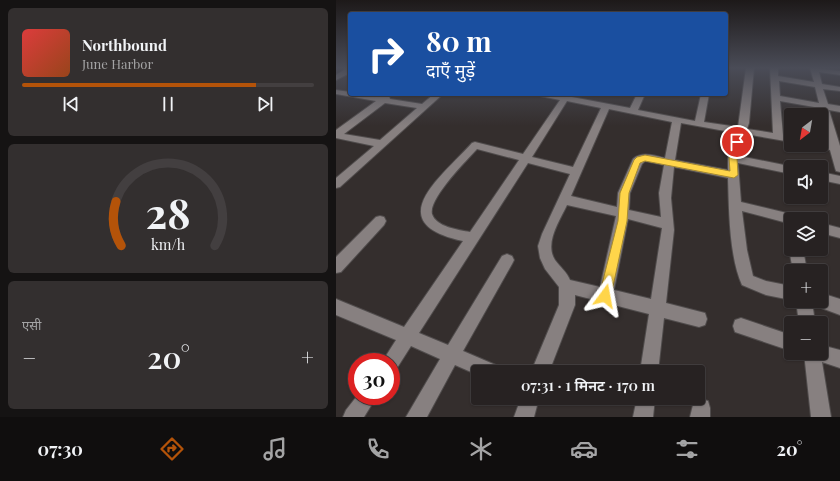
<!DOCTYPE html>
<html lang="hi">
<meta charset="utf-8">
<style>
:root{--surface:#272222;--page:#332f2f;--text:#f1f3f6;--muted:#a4a4a5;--line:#433f40;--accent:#b45309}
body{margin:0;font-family:"Playfair Display","Noto Sans Devanagari",serif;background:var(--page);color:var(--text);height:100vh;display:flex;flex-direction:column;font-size:15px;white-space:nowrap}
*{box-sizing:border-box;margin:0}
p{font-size:13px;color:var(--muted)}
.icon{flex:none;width:22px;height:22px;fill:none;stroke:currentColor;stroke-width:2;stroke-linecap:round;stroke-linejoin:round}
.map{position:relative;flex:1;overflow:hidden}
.drawer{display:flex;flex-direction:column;gap:8px;padding:8px;background:#151313;width:336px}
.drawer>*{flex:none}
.banner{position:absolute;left:12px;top:12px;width:380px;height:84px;border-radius:4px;box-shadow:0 1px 3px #0004,0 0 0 1px var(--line);background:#1a4fa0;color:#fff;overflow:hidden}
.needle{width:26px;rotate:211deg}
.fabs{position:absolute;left:448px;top:108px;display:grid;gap:8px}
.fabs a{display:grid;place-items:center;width:44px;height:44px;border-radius:4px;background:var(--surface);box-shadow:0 1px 3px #0004,0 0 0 1px var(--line);font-size:20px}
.speed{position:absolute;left:12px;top:353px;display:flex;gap:8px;font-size:20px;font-weight:700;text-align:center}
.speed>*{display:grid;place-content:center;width:52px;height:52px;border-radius:50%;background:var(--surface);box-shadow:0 1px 3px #0004,0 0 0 1px var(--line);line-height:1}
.speed .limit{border:6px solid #d22;background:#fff;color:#111}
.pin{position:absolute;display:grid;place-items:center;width:34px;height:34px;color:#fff;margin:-17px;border:2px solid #fff;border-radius:50%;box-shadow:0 1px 4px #0007}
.me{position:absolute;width:44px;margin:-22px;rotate:13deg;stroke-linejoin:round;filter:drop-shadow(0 0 3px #0008)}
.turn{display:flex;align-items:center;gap:14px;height:84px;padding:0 12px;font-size:18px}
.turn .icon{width:52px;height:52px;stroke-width:2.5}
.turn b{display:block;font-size:28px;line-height:34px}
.big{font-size:30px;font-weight:600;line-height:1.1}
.drawer .card{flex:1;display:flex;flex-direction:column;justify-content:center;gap:6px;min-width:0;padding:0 14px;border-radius:6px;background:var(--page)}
.drawer .dial{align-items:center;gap:0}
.dial svg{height:104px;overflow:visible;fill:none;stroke:var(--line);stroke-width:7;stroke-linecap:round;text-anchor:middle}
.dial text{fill:var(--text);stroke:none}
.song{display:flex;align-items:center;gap:12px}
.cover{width:48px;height:48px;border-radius:6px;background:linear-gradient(135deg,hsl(0 70% 55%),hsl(20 70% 35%))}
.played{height:4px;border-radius:2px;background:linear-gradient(90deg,var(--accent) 80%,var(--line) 80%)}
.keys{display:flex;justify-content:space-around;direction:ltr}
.heat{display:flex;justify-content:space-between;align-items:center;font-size:22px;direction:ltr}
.trip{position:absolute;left:135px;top:365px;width:234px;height:40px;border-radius:4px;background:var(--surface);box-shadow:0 1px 3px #0004,0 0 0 1px var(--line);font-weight:600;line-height:40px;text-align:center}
.dock{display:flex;height:64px;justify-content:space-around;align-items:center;background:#100e0e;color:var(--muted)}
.dock .icon{width:28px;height:28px}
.dock .current{color:var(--accent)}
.dock b{font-size:18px;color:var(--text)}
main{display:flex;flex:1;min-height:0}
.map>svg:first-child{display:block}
</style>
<main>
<section class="drawer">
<div class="card">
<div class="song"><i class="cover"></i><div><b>Northbound</b><p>June Harbor</p></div></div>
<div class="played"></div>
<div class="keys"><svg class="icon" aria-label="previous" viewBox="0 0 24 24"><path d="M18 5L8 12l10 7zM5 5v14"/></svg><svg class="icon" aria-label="pause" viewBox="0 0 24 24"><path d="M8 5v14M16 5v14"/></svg><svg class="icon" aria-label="next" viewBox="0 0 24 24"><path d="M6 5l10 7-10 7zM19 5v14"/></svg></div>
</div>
<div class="card dial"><svg viewBox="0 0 100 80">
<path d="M14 69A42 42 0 1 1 86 69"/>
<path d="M14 69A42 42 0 0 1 10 35" stroke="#b45309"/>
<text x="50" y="56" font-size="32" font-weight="700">28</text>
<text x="50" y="72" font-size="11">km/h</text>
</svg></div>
<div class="card"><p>एसी</p>
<div class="heat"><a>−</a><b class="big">20°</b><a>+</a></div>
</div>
</section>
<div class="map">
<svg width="504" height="417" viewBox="0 0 504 417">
<rect width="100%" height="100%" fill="#342e2d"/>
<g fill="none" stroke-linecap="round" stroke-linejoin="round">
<g stroke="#504c4c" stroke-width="2">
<path id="minor" d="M 11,68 L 14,68 L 14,73 L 0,80 L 0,75 Z
M 410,68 L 418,68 L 413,123 L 411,129 L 437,133 L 434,68 L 442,68 L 442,76 L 478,82 L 474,68 L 504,71 L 504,75 L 483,72 L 486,84 L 504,87 L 504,91 L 487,89 L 492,104 L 504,106 L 504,112 L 493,110 L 504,146 L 504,172 L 500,171 L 499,168 L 494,150 L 482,147 L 480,145 L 485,145 L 485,142 L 493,143 L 484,108 L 444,101 L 447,135 L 455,136 L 455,142 L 409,134 L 403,156 L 458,167 L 455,167 L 455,174 L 402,163 L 405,202 L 455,214 L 459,215 L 461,219 L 455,219 L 455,224 L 406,211 L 411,250 L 417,276 L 430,281 L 455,286 L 455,300 L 430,295 L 406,285 C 393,256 393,209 392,178 L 338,167 L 335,198 L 338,230 L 330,303 L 369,313 L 371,319 L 369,325 L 363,327 L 328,318 L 322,372 L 304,372 L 313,314 L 239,295 L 239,305 L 213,372 L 195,372 L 223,305 L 223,287 L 209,269 L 204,258 L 202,246 L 206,234 L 234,174 L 192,163 L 83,333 L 112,345 L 166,256 L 171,254 L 176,256 L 178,260 L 176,264 L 127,351 L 162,366 L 165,372 L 142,372 L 142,375 L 119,365 L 91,417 L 70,417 L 104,359 L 75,346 L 61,368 L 55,371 L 55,362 L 46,362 L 60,340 L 0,315 L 0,299 L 68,327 L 127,241 C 44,223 104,178 136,143 L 139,142 L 187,154 L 224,100 L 204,96 L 203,94 L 220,94 L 294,108 L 301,94 L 309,94 L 302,110 L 359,121 L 365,94 L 373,94 L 368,122 L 402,127 ZM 443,81 L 479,87 L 483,103 L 444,96 ZM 231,101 L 265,108 L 237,167 L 196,157 ZM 273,109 L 336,122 L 329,158 C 319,156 306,151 297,159 L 282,193 L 281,207 L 235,196 ZM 345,123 L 400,133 L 392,158 L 392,170 L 339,160 ZM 141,149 L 183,160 L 134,232 C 123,230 100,227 96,214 C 92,199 131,160 141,149 ZM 309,161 L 328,165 L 323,193 L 325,217 L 293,210 L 294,193 L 306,164 ZM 231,205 L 280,216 L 264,287 L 234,280 C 231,272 224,267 219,260 C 208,243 224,220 231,205 ZM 292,219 L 326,228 L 315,299 L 278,290 Z
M 0,90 L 14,92 L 14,94 C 24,94 34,97 44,97 C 47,97 49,95 53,96 L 54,99 L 86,104 L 98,94 L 107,94 L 4,187 L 0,188 L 0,178 L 38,146 L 0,138 L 0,130 L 40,101 L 0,94 ZM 49,103 L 81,108 L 44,140 L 8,134 Z
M 485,172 L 504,176 L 504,184 L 485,180 Z
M 44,216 L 48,217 L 50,221 L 48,225 L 5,272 L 0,273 L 0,257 L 40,217 Z
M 485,223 L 504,228 L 504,238 L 485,233 Z
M 455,245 L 455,249 L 467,249 L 471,271 L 457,271 L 453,249 Z
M 485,293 L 504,299 L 504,315 L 480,306 L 477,301 L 485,301 Z
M 460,301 L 476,301 L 479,323 L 463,323 Z
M 405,318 L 455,335 L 455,351 L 399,332 L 397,326 L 399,320 Z
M 485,345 L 504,350 L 504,368 L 486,362 L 495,417 L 475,417 L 468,353 L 485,353 Z
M 21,396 L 41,396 L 28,417 L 7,417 L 10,410 Z
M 185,398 L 203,398 L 198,417 L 178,417 Z
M 301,398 L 319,398 L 317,417 L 297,417 Z
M 365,399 L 372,401 L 374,408 L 374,417 L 354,417 L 358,401 Z"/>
</g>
<use href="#minor" fill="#878080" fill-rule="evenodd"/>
</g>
<linearGradient id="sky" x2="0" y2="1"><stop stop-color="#1d1919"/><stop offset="0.54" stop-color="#4a4c57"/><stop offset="1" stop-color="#4a4c57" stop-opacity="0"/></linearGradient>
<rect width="504" height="126" fill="url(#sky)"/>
<path fill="#ffd54a" stroke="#a68a30" d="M 401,140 L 404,142 L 401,158 L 402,175 L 398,178 L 309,161 L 304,163 L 293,193 L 291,221 L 275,296 L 273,300 L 269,301 L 265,300 L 263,296 L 282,221 L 284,193 L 298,160 L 301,157 L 309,155 L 394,171 L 393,158 L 397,142 Z"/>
</svg>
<div class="fabs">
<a><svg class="needle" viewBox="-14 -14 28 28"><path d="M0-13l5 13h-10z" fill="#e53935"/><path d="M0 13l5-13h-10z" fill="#a4a4a5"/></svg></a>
<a><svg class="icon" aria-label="sound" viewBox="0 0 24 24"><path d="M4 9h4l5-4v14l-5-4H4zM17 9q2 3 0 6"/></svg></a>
<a><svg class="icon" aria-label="layers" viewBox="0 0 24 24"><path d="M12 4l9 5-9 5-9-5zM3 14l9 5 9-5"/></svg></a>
<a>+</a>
<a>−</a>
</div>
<div class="speed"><div class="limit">30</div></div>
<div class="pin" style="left:401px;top:142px;background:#d93025"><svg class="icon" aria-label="arrive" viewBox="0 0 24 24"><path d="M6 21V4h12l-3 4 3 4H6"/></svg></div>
<svg class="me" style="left:269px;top:296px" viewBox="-20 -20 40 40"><path d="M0-17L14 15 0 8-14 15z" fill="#ffd54a" stroke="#fff" stroke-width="4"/></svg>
<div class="trip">07:31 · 1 मिनट · 170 m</div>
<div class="banner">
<div class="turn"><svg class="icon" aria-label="right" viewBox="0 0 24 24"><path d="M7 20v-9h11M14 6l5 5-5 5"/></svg><div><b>80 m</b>दाएँ मुड़ें</div></div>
</div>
</div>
</main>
<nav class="dock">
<b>07:30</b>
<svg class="icon current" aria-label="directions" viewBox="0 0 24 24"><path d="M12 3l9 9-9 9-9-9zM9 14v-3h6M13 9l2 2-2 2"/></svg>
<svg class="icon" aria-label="music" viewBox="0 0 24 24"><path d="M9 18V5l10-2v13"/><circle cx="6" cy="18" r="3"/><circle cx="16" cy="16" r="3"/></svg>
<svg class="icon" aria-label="phone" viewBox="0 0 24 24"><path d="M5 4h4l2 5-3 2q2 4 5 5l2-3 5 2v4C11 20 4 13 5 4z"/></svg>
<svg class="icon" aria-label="climate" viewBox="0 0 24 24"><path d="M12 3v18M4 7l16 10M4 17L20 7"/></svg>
<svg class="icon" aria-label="car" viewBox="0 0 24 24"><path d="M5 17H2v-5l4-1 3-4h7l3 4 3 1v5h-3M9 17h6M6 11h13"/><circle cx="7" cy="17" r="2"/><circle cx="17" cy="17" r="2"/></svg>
<svg class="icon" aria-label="filters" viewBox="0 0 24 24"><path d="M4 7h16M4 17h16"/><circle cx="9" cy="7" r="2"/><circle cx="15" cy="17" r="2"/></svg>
<b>20°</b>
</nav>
